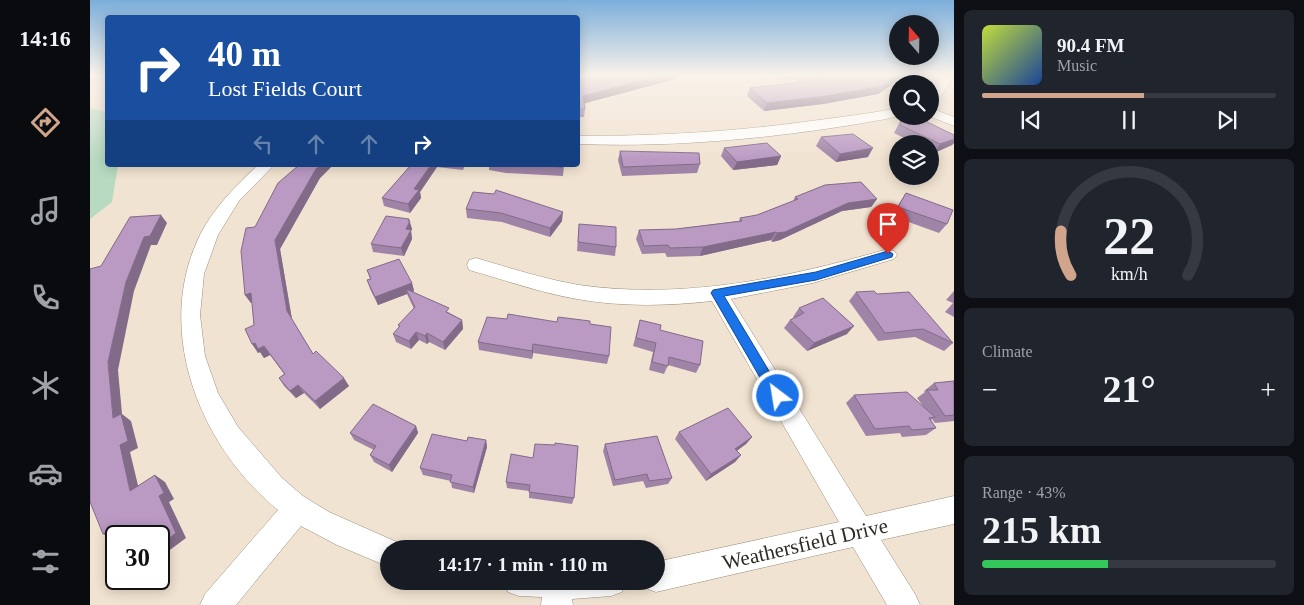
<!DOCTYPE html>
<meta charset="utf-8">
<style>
:root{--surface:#171b24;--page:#20242c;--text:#f1f3f6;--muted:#9ea1a6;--line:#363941;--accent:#d0a58b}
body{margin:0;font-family:Georgia,serif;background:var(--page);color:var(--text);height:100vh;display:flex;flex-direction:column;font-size:19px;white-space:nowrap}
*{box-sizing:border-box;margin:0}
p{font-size:16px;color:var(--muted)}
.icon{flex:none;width:28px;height:28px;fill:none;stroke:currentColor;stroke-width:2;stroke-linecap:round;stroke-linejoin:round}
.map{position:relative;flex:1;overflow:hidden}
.details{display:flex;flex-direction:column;gap:10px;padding:10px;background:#0d0f14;width:350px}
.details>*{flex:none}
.top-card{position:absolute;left:15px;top:15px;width:475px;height:152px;border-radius:5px;box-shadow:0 2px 12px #0003;background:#1a4fa0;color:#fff;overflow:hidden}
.needle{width:32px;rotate:340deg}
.controls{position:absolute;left:799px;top:15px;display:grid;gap:10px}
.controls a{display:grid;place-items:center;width:50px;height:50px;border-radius:50%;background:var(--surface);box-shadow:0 2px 12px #0003;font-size:25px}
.speed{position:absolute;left:15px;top:525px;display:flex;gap:10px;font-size:25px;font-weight:700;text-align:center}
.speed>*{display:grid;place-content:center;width:65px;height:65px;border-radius:50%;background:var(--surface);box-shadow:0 2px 12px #0003;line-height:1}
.speed .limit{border:2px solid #111;border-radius:8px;background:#fff;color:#111}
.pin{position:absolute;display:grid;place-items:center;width:42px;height:42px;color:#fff;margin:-51px -21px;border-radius:50% 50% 50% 0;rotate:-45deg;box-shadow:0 0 5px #0007}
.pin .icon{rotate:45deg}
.me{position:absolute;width:55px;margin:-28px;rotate:329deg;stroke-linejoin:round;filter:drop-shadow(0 0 4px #0008)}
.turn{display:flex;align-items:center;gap:18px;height:105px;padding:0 20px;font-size:22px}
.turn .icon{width:65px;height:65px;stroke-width:2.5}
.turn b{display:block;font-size:35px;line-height:42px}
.lanes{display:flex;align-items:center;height:48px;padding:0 20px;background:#0003;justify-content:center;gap:25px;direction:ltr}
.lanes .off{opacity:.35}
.big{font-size:38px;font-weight:600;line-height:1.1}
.details .tile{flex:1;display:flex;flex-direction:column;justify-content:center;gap:8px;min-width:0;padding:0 18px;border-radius:8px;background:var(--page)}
.details .dial{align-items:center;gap:0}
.dial svg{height:130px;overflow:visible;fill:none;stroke:var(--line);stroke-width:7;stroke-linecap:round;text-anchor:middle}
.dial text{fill:var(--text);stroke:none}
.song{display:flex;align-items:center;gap:15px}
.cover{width:60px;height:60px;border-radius:8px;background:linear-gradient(135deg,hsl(70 70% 55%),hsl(220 70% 35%))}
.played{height:5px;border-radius:2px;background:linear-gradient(90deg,var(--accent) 55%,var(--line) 55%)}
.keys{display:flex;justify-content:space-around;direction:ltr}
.heat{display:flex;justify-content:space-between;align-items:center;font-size:28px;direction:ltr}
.charge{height:8px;border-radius:4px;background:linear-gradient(90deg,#34c759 43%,var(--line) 0)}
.trip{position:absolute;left:290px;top:540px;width:285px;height:50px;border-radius:25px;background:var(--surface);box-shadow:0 2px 12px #0003;font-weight:600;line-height:50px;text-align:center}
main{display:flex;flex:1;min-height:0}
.tab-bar{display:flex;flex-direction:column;width:90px;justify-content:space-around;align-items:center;background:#090b0e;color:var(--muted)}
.tab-bar .icon{width:35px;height:35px}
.tab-bar .active{color:var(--accent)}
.tab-bar b{font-size:22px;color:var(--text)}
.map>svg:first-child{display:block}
</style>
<main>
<nav class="tab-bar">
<b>14:16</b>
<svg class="icon active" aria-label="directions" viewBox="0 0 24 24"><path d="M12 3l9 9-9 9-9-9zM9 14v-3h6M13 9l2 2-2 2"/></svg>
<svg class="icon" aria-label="music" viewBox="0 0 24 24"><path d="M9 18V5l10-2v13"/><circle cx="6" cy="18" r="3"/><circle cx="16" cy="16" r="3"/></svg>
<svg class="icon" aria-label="phone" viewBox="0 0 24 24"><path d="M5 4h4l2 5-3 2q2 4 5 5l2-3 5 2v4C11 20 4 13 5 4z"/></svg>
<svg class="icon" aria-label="climate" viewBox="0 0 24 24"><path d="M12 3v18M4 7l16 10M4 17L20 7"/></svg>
<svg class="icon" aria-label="car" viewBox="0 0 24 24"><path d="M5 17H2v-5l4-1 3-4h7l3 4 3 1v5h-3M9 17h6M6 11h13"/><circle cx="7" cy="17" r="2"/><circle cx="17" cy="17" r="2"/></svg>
<svg class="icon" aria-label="filters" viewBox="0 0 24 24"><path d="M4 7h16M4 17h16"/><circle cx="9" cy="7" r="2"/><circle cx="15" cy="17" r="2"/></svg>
</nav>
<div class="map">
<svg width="864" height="605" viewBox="0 0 864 605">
<rect width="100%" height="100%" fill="#f1e3d1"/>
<path fill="#b8dac1" d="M 0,108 L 17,112 L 18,165 L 28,165 L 22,202 L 0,219 Z"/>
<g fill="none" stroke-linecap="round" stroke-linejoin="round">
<g stroke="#9b8e7e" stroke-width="1">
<path id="street" d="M 852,76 L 864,76 L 852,95 L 840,102 L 840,92 Z
M 808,108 L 808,116 L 796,119 C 698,137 587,148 488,144 L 488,136 C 566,136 643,132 721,121 C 750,117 779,114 808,108 Z
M 840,108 L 864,117 L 864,126 L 839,116 Z
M 168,165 L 184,165 L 149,201 L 128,235 L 114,274 L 110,315 L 115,356 L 128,393 L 148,427 L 192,478 L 213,496 L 239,512 L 309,543 L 312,549 L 299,549 L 299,567 L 247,545 L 211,526 L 146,605 L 110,605 L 115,594 L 188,510 C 110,447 63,330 110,235 C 124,207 146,186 168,165 Z
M 798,249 L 804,251 L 807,255 L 804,259 L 723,283 L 641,299 L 776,516 L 864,496 L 864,524 L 791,540 L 825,594 L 830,605 L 797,605 L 763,547 L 566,592 L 555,588 L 553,581 L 566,581 L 566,562 L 749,522 L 622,301 C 578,306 531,307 487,299 C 451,293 415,280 379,270 L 377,265 L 379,260 L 386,258 C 420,268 454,279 489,285 C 594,300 697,278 798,249 Z
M 414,581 L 536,581 L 532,592 L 521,596 L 482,599 L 483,605 L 451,605 L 452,597 L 429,596 L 418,592 Z"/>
</g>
<use href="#street" fill="#fff" fill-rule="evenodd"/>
</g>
<path fill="#a084a8" d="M 488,76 L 590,76 L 582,80 L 494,103 L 495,109 L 494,117 L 488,117 Z
M 692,76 L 812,76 L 810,79 L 788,94 L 733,104 L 674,111 L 657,96 L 660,88 L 712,82 L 691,78 Z
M 813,116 L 825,116 L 864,135 L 864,143 L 862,145 L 844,153 L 840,151 L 840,144 L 826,144 L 804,133 Z
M 731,137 L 778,157 L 746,162 L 726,146 Z
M 634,148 L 691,156 L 687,165 L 643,170 L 631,156 Z
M 530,151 L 610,164 L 607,173 L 532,176 L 528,160 Z
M 209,165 L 243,165 L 230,178 L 190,249 L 202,319 L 223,354 L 259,386 L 230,409 L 214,393 L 206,398 L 194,386 L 189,378 L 194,374 L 180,355 L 174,358 L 170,352 L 168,353 L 164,325 L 162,303 L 161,303 L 155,295 Z
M 317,165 L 375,165 L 373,170 L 347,167 L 330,192 L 331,198 L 320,213 L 294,206 L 292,198 L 320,166 Z
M 399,165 L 474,165 L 473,176 L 416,173 L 399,170 Z
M 383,192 L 472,221 L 460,237 L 412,222 L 377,218 L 376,209 Z
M 816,193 L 857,224 L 849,233 L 802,216 L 810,202 Z
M 705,197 L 787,199 L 781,207 L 752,211 L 690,240 L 682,242 L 681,240 L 610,256 L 577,257 L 575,253 L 552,254 L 546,239 L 549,230 L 586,229 L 649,221 L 650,218 L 667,215 L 703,201 Z
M 319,221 L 322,229 L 321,231 L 322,239 L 314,256 L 283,252 L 281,244 Z
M 489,224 L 526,247 L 525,256 L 487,251 Z
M 277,270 L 322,283 L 324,291 L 323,292 L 372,320 L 373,329 L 355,350 L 339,342 L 337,344 L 329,340 L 321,349 L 306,342 L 303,334 L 309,327 L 308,325 L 324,309 L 317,294 L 288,305 L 280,289 L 277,280 L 280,279 Z
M 864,291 L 864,317 L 855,312 L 863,303 L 856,300 Z
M 766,292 L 787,294 L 863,343 L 854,351 L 825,337 L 788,341 L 759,301 Z
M 709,308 L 757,334 L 717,351 L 694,328 L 700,320 L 704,318 L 703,317 Z
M 417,319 L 500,324 L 519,356 L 517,364 L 443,353 L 442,359 L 389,350 L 388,342 Z
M 550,320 L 570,330 L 610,365 L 606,373 L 578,365 L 574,374 L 559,370 L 563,352 L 543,346 Z
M 864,381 L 864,421 L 845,423 L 842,419 L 841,420 L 846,428 L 836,435 L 812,437 L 810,433 L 776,436 L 756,403 L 764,395 L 833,406 L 827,398 L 835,392 L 834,391 L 844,383 Z
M 326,426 L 328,433 L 302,472 L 284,462 L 280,455 L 284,450 L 264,440 L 260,433 Z
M 589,432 L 662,437 L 656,444 L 647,451 L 651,455 L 645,462 L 616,481 L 585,439 Z
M 396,440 L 397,447 L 384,493 L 362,488 L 361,481 L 333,475 L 330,468 Z
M 515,444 L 582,478 L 578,484 L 556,488 L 553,481 L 523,486 L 513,451 Z
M 443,458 L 484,498 L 482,504 L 439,498 L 439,491 L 417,488 L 416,482 Z"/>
<path fill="#826b88" d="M 570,76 L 590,76 L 582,80 L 492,104 L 493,96 Z
M 808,76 L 812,76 L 810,79 L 788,94 L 733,104 L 674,111 L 677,103 Z
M 864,139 L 864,143 L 862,145 L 844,153 L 850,144 Z
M 783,148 L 778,157 L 746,162 L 750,154 Z
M 691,156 L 687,165 L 643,170 L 647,162 Z
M 231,165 L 243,165 L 230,178 L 190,249 L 202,320 L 197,311 L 185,240 L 226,169 Z
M 341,165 L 347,165 L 347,167 L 330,192 L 331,198 L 320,213 L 318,204 L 324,189 Z
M 787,199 L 781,207 L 752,211 L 690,240 L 682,242 L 687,233 L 758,203 Z
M 473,212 L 472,221 L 460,237 L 460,228 Z
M 71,215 L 77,223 L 67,245 L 61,245 L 44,291 L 28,370 L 32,414 L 41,421 L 48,448 L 40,452 L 51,498 L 40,491 L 23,418 L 18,362 L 36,282 L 54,237 Z
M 319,219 L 322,229 L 321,231 L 322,239 L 314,256 L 311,248 Z
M 686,232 L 681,240 L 610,256 L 613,247 Z
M 322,283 L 324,291 L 318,294 L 316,289 L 317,294 L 288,305 L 285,297 Z
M 161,293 L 166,302 L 161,303 L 155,295 Z
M 372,320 L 373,329 L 355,350 L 353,342 Z
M 764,326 L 757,334 L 717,351 L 724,343 Z
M 326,332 L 329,340 L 321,349 L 319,341 Z
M 337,333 L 339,342 L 337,344 L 335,336 Z
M 165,343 L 174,346 L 180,355 L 174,358 L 170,352 L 168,353 L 162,344 Z
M 443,344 L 443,353 L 442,359 L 442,351 Z
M 254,378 L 259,386 L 230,409 L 225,401 Z
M 208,385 L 214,393 L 206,398 L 200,391 Z
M 326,426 L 328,433 L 302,472 L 299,465 Z
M 662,437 L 656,444 L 640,455 L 645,449 Z
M 396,440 L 397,447 L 384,493 L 383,487 Z
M 651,455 L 645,462 L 616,481 L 621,474 Z
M 65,475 L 75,482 L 84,499 L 79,502 L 96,538 L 69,558 L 69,496 Z
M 21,529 L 26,539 L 25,540 L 13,534 Z"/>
<path fill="#ba99c3" stroke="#826b88" d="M 488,76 L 570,76 L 493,96 L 495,109 L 488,109 Z
M 722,76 L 808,76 L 792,86 L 737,96 L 677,103 L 660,88 L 738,79 Z
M 814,116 L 825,116 L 864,135 L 864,139 L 850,144 L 810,125 Z
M 763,134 L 783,148 L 750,154 L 731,137 Z
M 677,143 L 691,156 L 647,162 L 634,148 Z
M 530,151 L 609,153 L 610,164 L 533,167 Z
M 209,165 L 231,165 L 226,169 L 185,240 L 197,311 L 223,354 L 226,351 L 254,378 L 225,401 L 208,385 L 200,391 L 189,378 L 195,374 L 174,346 L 168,349 L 165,343 L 162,344 L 155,329 L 164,325 L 161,293 L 155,295 L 151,251 L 156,228 L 165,227 L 188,183 Z
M 321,165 L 341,165 L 324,189 L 329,190 L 318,204 L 292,198 Z
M 431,165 L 474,165 L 473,167 Z
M 771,182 L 787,199 L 758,203 L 695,232 L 687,233 L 686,232 L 613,247 L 580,248 L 578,245 L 554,246 L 549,230 L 586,229 L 652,221 L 650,218 L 667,215 L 708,199 L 705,197 L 735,185 Z
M 406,190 L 473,212 L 460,228 L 411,213 L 376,209 L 383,192 L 404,194 Z
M 816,193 L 863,210 L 857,224 L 808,207 Z
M 71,215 L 60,236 L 54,237 L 36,282 L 18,362 L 23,418 L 31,414 L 38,441 L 30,445 L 40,491 L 65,475 L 74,493 L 69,496 L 86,533 L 69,546 L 69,536 L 26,536 L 26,542 L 21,529 L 13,534 L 0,502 L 0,269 L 11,266 L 40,217 Z
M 296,216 L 319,219 L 318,221 L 320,221 L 316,229 L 321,230 L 311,248 L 281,244 Z
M 489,224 L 526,227 L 526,247 L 488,242 Z
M 309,259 L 322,283 L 285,297 L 277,280 L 281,279 L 277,270 Z
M 316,289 L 359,308 L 356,312 L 372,320 L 353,342 L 337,333 L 335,336 L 326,332 L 319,341 L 303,334 L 310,326 L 308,325 L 325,307 Z
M 784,291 L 787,294 L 819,292 L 863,343 L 833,329 L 795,333 L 766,292 Z
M 733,298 L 764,326 L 724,343 L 700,320 L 714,313 L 709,308 Z
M 418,314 L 467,322 L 468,317 L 500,321 L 500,324 L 521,327 L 519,356 L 443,344 L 442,351 L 388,342 L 397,317 L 417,319 Z
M 550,320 L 571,325 L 570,330 L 613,341 L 610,365 L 579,357 L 578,366 L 562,362 L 566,343 L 546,338 Z
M 864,381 L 864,415 L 855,416 L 837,390 L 848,390 L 844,383 Z
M 817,392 L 845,417 L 839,418 L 846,428 L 822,430 L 819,426 L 785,429 L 764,395 Z
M 283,404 L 326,426 L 299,465 L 280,455 L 286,446 L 260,433 Z
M 638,408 L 662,437 L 645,449 L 651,455 L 621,474 L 589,432 Z
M 342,434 L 377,441 L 378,437 L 396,440 L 383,487 L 360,482 L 362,475 L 330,468 Z
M 567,436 L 582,478 L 559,481 L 557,474 L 525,480 L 515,444 Z
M 465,443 L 488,446 L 484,498 L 439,492 L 440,485 L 416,482 L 421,454 L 443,458 L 445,444 L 465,445 Z"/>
<linearGradient id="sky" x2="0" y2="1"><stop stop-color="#7baedb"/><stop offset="0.47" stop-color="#f9f2ea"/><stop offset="1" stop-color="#f9f2ea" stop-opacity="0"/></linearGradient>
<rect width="864" height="160" fill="url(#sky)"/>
<path fill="#1a73e8" stroke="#114b97" d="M 798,251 L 803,254 L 802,257 L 726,280 L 634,296 L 694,396 L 692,400 L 688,402 L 683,400 L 621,293 L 623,290 L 726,272 Z"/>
<g text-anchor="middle" stroke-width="4" stroke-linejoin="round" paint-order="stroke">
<g font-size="21" fill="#2f2a23" stroke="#fff">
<text transform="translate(715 544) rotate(-13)" y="7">Weathersfield Drive</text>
</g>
</g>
</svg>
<div class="controls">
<a><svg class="needle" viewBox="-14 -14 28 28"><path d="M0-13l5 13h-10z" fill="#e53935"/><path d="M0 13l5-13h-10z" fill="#9ea1a6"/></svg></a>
<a><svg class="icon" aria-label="search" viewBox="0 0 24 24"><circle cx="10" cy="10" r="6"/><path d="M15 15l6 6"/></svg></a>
<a><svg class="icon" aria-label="layers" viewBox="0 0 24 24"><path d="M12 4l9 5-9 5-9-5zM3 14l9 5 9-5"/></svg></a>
</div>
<div class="speed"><div class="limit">30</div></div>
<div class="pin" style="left:798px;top:254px;background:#d93025"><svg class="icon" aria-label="arrive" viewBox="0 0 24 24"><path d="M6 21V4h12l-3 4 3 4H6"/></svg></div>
<svg class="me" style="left:688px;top:396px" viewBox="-20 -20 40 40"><circle r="17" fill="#1a73e8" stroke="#fff" stroke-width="3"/><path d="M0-11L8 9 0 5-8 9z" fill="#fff"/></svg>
<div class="trip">14:17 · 1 min · 110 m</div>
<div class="top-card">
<div class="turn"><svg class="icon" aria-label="right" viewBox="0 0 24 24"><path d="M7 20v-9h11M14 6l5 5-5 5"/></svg><div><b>40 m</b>Lost Fields Court</div></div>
<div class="lanes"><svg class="icon off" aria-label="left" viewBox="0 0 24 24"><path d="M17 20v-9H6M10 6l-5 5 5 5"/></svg><svg class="icon off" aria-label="ahead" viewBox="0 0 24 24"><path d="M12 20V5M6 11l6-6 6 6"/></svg><svg class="icon off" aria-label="ahead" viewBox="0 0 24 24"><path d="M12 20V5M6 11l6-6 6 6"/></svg><svg class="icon" aria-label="right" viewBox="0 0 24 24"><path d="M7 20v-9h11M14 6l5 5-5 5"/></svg></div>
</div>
</div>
<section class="details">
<div class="tile">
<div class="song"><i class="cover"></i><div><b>90.4 FM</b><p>Music</p></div></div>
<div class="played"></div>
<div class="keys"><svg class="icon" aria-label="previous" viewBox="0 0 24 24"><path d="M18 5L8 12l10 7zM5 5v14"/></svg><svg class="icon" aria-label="pause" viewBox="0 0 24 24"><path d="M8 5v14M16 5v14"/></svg><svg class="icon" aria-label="next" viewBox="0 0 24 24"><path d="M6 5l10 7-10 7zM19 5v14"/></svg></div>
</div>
<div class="tile dial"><svg viewBox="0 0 100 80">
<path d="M14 69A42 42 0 1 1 86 69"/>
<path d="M14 69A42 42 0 0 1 8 42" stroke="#d0a58b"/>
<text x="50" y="56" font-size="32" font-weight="700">22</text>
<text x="50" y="72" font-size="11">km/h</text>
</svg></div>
<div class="tile"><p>Climate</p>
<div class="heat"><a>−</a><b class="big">21°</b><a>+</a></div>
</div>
<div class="tile"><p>Range · 43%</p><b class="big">215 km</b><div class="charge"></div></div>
</section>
</main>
